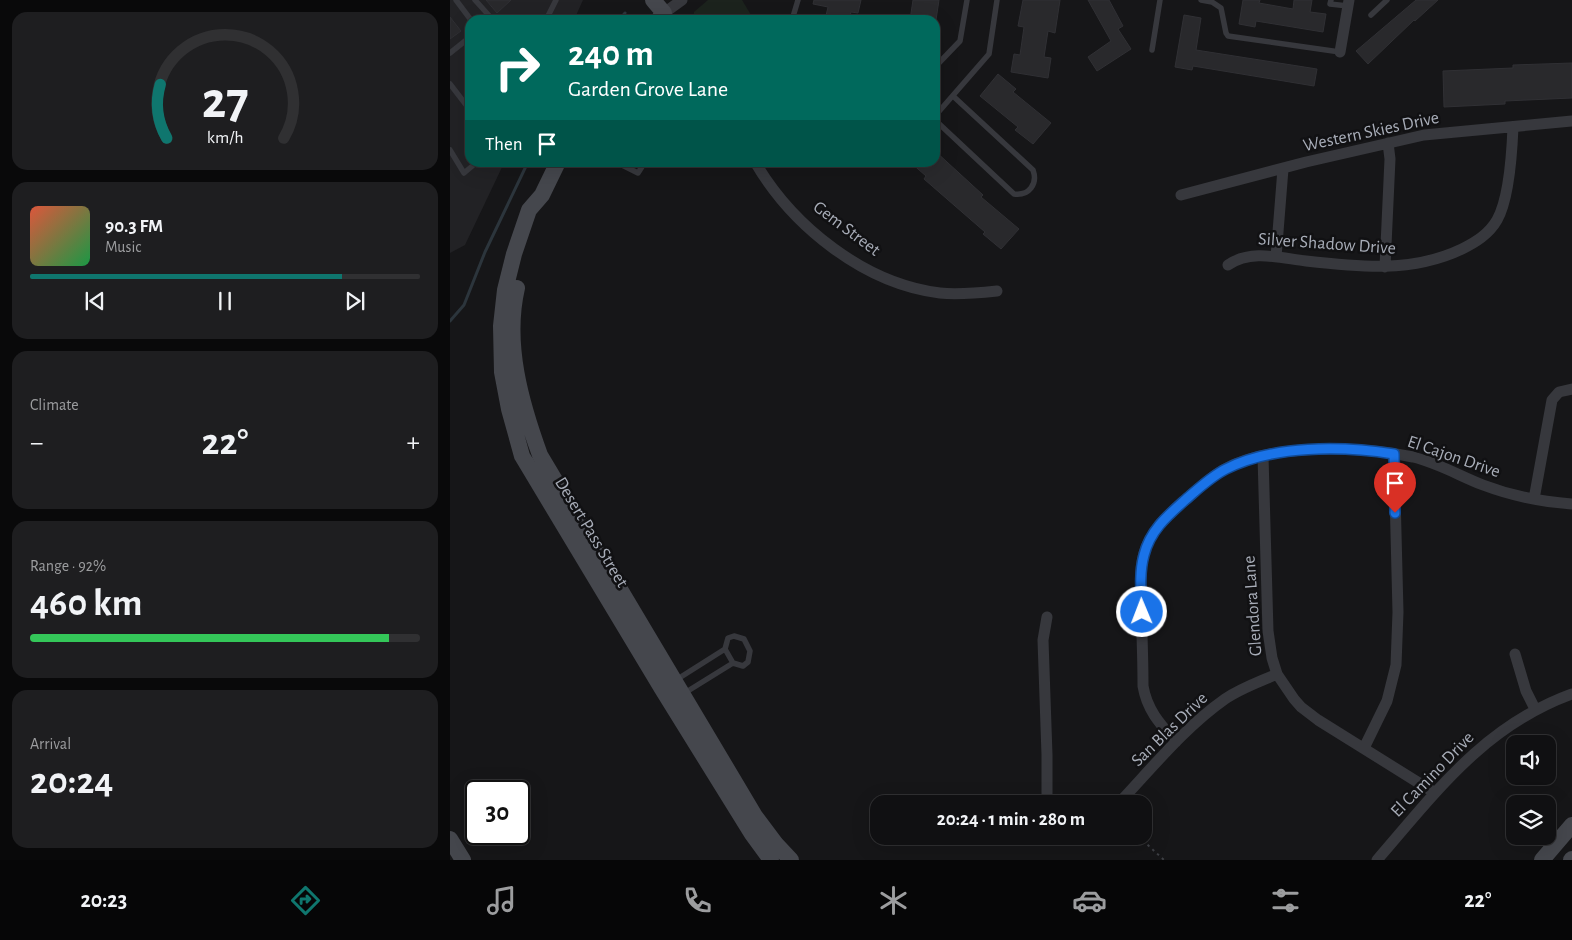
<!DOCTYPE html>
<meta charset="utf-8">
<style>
:root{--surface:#101012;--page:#1e1e20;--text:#f1f3f6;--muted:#9c9d9f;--line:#303032;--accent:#0f766e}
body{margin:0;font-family:"Alegreya Sans",sans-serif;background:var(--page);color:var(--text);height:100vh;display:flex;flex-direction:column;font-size:19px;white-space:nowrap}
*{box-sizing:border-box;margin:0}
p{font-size:16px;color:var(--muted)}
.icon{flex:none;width:28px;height:28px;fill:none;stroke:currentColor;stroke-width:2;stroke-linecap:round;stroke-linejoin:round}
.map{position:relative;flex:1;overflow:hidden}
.side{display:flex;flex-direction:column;gap:12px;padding:12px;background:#09090a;width:450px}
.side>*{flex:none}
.hud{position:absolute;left:15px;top:15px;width:475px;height:152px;border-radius:15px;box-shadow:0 5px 20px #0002,0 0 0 1px var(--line);background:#00695c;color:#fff;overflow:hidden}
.controls{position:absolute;left:1056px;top:735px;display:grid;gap:10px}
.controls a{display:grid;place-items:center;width:50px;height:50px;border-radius:10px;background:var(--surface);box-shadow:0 5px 20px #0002,0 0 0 1px var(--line);font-size:25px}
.speed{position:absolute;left:15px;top:780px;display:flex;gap:10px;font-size:25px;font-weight:700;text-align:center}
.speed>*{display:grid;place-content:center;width:65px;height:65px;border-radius:50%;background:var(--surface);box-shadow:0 5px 20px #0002,0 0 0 1px var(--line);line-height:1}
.speed .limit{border:2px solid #111;border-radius:8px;background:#fff;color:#111}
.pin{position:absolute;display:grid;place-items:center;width:42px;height:42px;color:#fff;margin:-51px -21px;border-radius:50% 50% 50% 0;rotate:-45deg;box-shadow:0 0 5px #0007}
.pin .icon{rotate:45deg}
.me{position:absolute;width:55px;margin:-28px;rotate:359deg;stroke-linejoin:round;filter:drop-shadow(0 0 4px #0008)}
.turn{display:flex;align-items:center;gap:18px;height:105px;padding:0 20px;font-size:22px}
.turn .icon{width:65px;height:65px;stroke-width:2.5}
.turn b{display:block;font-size:35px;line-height:42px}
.then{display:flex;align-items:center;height:48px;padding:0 20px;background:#0003;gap:10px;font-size:19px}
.big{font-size:38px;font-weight:700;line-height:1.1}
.side .tile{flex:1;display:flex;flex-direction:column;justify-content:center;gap:8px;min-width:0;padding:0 18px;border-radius:15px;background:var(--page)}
.side .dial{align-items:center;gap:0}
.dial svg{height:130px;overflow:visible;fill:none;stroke:var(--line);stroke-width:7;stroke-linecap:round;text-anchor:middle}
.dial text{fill:var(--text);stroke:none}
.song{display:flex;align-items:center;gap:15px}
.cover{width:60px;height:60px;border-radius:8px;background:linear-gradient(135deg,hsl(10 70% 55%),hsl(140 70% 35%))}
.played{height:5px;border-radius:2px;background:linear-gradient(90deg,var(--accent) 80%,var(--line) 80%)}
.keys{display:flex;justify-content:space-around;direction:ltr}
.heat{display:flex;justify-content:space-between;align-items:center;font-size:28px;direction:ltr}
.charge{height:8px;border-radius:4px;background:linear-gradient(90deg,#34c759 92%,var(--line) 0)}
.trip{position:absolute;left:420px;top:795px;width:282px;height:50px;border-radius:15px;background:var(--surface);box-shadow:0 5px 20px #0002,0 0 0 1px var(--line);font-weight:700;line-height:50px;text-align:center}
.menu{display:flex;height:80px;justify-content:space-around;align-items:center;background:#060607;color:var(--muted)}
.menu .icon{width:35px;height:35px}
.menu .active{color:var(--accent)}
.menu b{font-size:22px;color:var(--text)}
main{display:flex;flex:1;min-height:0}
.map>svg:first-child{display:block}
</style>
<main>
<section class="side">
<div class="tile dial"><svg viewBox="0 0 100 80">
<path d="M14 69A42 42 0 1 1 86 69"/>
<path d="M14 69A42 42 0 0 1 10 36" stroke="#0f766e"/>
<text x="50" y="56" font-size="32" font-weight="700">27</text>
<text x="50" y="72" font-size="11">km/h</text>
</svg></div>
<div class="tile">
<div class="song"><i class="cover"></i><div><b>90.3 FM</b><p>Music</p></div></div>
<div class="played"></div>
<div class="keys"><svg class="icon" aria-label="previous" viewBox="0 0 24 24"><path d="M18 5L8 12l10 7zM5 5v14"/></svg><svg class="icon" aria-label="pause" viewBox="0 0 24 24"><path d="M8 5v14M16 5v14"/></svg><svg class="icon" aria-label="next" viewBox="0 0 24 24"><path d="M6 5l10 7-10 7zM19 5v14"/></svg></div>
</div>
<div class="tile"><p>Climate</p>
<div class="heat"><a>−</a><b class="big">22°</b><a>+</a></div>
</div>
<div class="tile"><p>Range · 92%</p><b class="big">460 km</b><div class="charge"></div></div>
<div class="tile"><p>Arrival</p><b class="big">20:24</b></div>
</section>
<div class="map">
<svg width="1122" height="860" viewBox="0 0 1122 860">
<rect width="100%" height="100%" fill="#161618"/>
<path fill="#222225" d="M 0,0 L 133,0 L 124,20 L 20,20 L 20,162 L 54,163 L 15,245 L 0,253 Z"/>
<path fill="#1c231d" d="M 258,0 L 292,0 L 304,20 L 243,20 L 244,12 Z"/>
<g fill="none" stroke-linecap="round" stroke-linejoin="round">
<path stroke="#2c353c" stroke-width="3" d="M 169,20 L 175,13
M 0,321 L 14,305 L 35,252 L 78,162"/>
</g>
<path fill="#29292c" stroke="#303034" d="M 36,0 L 61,0 L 47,13 Z
M 364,0 L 411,0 L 408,13 L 401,12 L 399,20 L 375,20 L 378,7 L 363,4 Z
M 463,0 L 489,0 L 486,20 L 460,20 Z
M 573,0 L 610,0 L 605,33 L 598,31 L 594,57 L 601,58 L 598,78 L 561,72 L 564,54 L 570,55 L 574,27 L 568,26 Z
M 638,0 L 659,0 L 673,26 L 668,29 L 681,49 L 647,71 L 638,57 L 661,41 Z
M 793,0 L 810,0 L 809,3 L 843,9 L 844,0 L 862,0 L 860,12 L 876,14 L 873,32 L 806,21 L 805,27 L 789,24 Z
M 966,0 L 988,0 L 965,21 L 964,20 L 918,64 L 906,51 Z
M 734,15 L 751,18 L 746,50 L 867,69 L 864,86 L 743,66 L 742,70 L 725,67 Z
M 0,17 L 11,31 L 0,39 Z
M 1122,63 L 1122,98 L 1055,101 L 1055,104 L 994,107 L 993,71 L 1063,68 L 1063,65 Z
M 548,74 L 566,89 L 563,92 L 601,123 L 583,144 L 565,130 L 568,127 L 530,96 Z
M 485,151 L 533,195 L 531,197 L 569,229 L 551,249 L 533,234 L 535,232 L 474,179 L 476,176 L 460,162 L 485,162 Z"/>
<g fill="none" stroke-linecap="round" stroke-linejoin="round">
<path stroke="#3d3f44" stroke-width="2" stroke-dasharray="2.5 4" stroke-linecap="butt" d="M 688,836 L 714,860"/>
<path stroke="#37383d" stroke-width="5.5" d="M 6,0 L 21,20
M 25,0 L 43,20
M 751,0 L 762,2 L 771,8 L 776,33 L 778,36 L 890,52
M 881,0 L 880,4 L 898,6
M 921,15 L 937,0
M 96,20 L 106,0
M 342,20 L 348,0
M 702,50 L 710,0
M 0,53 L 20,37
M 485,67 L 510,41 L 517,0
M 0,84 L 20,110
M 485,116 L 539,54 L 547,0
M 485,120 L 564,194 C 579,196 588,184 583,170 L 503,96
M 0,150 L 14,173 L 27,162
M 166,162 L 188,173 L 195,162
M 284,636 L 294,639 L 300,651 L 298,662 L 293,666 L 283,663 L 275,649 L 278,638 Z
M 226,680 L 275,649
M 233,694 L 283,663"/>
<path stroke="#37383d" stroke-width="11" d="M 220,20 L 214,13 L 232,0
M 890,52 L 899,0
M 305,162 C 343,227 415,284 490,293 C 509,295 528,293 547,291
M 731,195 L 856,162 L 974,135 L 1122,121
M 826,257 L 833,169
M 778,265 C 801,249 830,258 856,261 C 909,267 962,273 1012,249 C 1026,242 1039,234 1047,220 C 1059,199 1062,152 1063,127
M 935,267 L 940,159 L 938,143
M 813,456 L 818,631 L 822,658 L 827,674 L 844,699 L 851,707 L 868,720 L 985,793
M 1084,499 L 1102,400 L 1109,392 L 1122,389
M 1065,654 L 1076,691 L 1085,709
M 726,742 C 710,724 697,710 693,686 C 693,659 692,633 691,606 C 691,589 689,570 694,553 C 701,530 717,516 735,500 C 747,490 759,478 773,470 C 821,443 911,446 963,457 C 988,463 1010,476 1033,485 C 1062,496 1092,502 1122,504
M 914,748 L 937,701 L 946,665 L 948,612 L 944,454
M 597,804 L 597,755 L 593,640 L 597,617
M 668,804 C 702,768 734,728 775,699 C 791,688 809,682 827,674
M 927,860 C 986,792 1034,726 1122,694"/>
<path stroke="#45474d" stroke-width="16" d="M 203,0 L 214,13 L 208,20
M 108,162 L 92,195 L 79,210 L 64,254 L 55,290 L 51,326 L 52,372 L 59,409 L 72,456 L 212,689 L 302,834 L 321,860
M 67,288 C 54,344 71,403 90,455 L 305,816 L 326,844 L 341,860
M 0,839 L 13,860
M 1092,860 L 1122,825
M 1121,860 L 1122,859"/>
</g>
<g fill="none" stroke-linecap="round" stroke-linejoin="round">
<g stroke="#114b97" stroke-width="12">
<path id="route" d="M 692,612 C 691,593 689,573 694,555 C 700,531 716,517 734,501 C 747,490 760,477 776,469 C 823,445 892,446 944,454 L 945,513"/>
</g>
<use href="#route" stroke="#1a73e8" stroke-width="9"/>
</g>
<g text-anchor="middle" stroke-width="5" stroke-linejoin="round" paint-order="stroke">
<g font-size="18" fill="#a8adb8" stroke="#111113">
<text transform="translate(921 131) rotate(-12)" y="6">Western Skies Drive</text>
<text transform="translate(397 228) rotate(37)" y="6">Gem Street</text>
<text transform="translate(877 243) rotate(4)" y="6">Silver Shadow Drive</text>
<text transform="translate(1004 456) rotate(19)" y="6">El Cajon Drive</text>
<text transform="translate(142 532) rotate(59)" y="6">Desert Pass Street</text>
<text transform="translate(802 606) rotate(-94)" y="6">Glendora Lane</text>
<text transform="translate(719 729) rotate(-44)" y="6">San Blas Drive</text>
<text transform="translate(982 774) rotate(-46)" y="6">El Camino Drive</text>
</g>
</g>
</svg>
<div class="controls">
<a><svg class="icon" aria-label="sound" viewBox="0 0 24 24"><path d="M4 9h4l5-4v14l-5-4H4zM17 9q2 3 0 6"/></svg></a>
<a><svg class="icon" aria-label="layers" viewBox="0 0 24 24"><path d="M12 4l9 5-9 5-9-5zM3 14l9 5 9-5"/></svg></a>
</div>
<div class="speed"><div class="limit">30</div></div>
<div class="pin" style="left:945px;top:513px;background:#d93025"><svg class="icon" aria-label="arrive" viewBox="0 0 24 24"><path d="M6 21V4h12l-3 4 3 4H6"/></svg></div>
<svg class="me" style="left:692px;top:612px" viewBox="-20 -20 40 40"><circle r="17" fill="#1a73e8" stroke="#fff" stroke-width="3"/><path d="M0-11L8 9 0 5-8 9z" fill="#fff"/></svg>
<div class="trip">20:24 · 1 min · 280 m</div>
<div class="hud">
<div class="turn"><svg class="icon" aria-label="right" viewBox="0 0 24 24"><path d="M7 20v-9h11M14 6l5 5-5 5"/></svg><div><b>240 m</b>Garden Grove Lane</div></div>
<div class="then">Then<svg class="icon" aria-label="arrive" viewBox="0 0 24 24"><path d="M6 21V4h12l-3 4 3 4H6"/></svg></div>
</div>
</div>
</main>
<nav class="menu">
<b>20:23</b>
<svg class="icon active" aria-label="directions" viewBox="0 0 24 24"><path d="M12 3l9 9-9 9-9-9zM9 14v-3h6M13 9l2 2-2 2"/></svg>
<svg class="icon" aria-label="music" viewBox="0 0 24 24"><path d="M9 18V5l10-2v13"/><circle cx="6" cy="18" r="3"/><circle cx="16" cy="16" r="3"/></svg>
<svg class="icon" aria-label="phone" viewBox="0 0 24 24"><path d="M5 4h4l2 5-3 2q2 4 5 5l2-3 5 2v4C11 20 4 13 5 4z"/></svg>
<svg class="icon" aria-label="climate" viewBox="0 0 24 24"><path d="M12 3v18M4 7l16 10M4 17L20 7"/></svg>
<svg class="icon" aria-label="car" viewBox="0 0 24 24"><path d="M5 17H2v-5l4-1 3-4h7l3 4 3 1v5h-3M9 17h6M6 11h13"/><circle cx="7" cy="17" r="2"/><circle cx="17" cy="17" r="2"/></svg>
<svg class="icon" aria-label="filters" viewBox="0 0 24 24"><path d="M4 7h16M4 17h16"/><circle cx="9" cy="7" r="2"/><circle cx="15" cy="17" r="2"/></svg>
<b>22°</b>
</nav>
